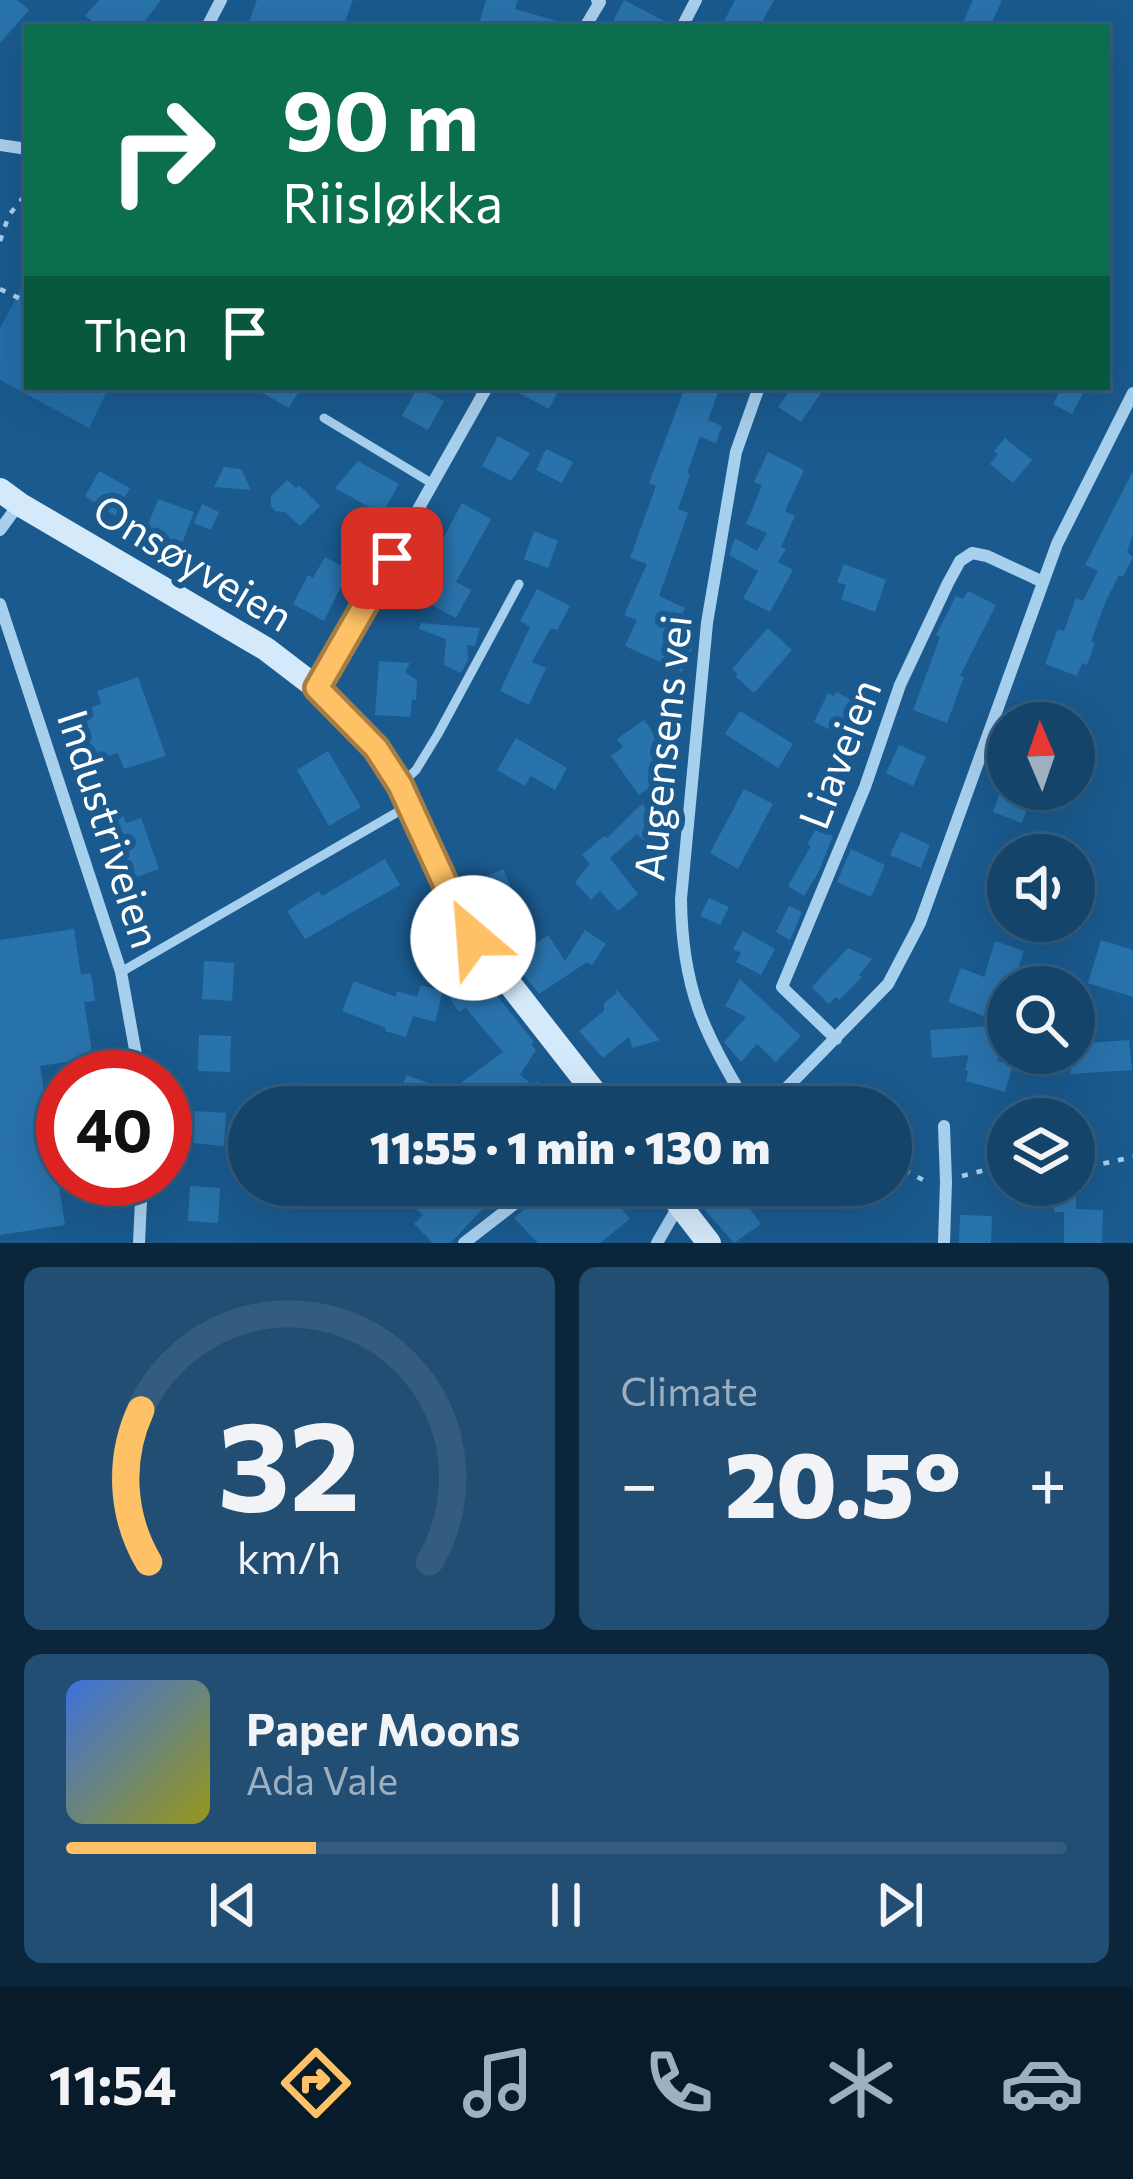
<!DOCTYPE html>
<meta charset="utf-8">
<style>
:root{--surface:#14446a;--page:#214e72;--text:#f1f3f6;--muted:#9db0c1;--line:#335c7e;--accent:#ffc165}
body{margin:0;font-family:Commissioner,sans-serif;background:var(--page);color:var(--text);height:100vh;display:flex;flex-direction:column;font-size:45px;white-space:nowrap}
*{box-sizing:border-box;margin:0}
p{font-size:39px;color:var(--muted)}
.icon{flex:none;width:66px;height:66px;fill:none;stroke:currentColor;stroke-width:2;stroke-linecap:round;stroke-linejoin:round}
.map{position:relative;height:1243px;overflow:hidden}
.sheet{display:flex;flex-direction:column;gap:24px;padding:24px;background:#0b253a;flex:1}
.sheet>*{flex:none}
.guide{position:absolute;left:24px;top:24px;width:1086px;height:366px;border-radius:0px;box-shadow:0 12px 48px #0002,0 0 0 3px var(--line);background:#0b6e4f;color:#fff;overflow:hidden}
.needle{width:78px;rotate:358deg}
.tools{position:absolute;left:987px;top:702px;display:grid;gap:24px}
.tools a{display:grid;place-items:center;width:108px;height:108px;border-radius:50%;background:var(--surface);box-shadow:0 12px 48px #0002,0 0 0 3px var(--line);font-size:60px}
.speed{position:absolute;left:36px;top:1050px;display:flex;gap:24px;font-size:60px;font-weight:700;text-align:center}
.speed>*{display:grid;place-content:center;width:156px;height:156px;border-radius:50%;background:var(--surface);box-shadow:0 12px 48px #0002,0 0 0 3px var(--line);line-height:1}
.speed .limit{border:18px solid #d22;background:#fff;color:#111}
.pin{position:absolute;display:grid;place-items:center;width:102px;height:102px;color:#fff;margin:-51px;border-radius:24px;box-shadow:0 6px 18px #0006}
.me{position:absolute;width:132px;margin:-66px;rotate:333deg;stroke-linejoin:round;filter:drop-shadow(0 0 9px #0008)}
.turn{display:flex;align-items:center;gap:42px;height:252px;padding:0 60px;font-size:54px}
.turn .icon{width:156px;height:156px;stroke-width:2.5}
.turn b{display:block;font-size:84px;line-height:102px}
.then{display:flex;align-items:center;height:114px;padding:0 60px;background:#0003;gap:24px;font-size:45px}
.big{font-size:90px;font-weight:800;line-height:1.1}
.sheet .tile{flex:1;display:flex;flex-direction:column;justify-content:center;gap:18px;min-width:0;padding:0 42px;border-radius:18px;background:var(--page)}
.sheet .dial{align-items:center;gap:0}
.dial svg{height:312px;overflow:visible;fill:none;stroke:var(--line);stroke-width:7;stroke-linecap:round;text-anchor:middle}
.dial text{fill:var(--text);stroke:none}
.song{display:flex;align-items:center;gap:36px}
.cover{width:144px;height:144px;border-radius:18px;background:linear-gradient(135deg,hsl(220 70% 55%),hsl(60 70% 35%))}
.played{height:12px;border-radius:6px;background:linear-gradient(90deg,var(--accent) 25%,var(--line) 25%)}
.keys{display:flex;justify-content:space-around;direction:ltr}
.heat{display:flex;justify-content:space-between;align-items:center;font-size:66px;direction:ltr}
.sheet .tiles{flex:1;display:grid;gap:24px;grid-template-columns:1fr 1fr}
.tile:last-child{grid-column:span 2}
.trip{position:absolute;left:228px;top:1086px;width:684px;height:120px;border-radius:60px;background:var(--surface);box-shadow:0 12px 48px #0002,0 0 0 3px var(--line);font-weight:800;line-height:120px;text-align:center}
.menu{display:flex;height:192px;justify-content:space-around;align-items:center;background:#081b2a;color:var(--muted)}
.menu .icon{width:84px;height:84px}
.menu .selected{color:var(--accent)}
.menu b{font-size:54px;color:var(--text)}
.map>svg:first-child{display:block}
</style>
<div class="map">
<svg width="1133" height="1243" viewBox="0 0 1133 1243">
<rect width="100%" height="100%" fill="#1a5a8e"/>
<path fill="#236ea7" d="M 27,277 L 27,387 L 109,387 L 89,428 L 0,380 L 0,328 Z"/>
<path fill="#2973ac" d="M 0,0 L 17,0 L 29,10 L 0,43 Z
M 99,0 L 161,0 L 140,27 L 101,27 L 85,16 Z
M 257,0 L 353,0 L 343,27 L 247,27 Z
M 486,0 L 518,0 L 515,9 L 561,22 L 560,27 L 478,27 Z
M 624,0 L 672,25 L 672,27 L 610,27 Z
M 735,0 L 774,0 L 759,27 L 721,27 Z
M 973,0 L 1002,0 L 990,27 L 961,27 Z
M 252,387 L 301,387 L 289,408 Z
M 418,387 L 444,401 L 428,430 L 402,416 Z
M 508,387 L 560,387 L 549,409 Z
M 685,387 L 720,387 L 708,420 L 722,426 L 716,443 L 700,437 L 687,473 L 690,475 L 678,509 L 688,513 L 659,596 L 685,608 L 674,633 L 695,642 L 682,672 L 625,646 L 637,620 L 624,615 L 647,564 L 630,558 L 656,486 L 649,483 Z
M 792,387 L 825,387 L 801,422 L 778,407 Z
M 1062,387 L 1086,387 L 1072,414 L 1053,404 Z
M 498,436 L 530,453 L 511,481 L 482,466 Z
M 1005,438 L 1032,460 L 1013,483 L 990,464 L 998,454 L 994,451 Z
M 546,449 L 573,462 L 562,483 L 536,470 Z
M 768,452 L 804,470 L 785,511 L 795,516 L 781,547 L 786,549 L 778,562 L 793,570 L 770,612 L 743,598 L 758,571 L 729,555 L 735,538 L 757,551 L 767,533 L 746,524 L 762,485 L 754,482 Z
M 358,461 L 399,484 L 382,514 L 335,488 Z
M 224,467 L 241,469 L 251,490 L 214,487 Z
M 99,471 L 130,488 L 115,516 L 85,496 Z
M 1133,471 L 1133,534 L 1127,552 L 1133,557 L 1123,577 L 1119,575 L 1105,603 L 1091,641 L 1095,643 L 1087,665 L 1082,663 L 1077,676 L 1045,664 L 1058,629 L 1064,631 L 1076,598 L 1083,601 L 1098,571 L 1085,565 Z
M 287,480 L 296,488 L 299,485 L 320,506 L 300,526 L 285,512 L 275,511 L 271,506 L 271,496 Z
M 158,499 L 194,512 L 181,546 L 145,533 Z
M 462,503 L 491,519 L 456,582 L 471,590 L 456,618 L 413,595 Z
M 202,504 L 219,512 L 211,530 L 194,523 Z
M 534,531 L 558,541 L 548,568 L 524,559 Z
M 325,557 L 349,570 L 324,621 L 293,604 L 308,575 L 313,578 Z
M 844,564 L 886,580 L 875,612 L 841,599 L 846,585 L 837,582 Z
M 537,589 L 570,606 L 557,630 L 551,628 L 532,662 L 546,668 L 529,705 L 500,691 L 530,627 L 520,621 Z
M 968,591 L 996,605 L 960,676 L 964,677 L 947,723 L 913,710 L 940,637 L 936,635 L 956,596 L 963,599 Z
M 421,623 L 480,628 L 475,646 L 467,645 L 468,660 L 461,673 L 444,665 L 446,639 L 419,629 Z
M 768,628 L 792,650 L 754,693 L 735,676 L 738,674 L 732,669 Z
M 379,661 L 410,663 L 405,672 L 417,680 L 416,700 L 412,699 L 410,717 L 375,715 Z
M 138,677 L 166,756 L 124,769 L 118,753 L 82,764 L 66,716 L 101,704 L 97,691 Z
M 836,692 L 868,708 L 852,740 L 814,722 L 828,693 L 834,696 Z
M 740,711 L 793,744 L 778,768 L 725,734 Z
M 644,720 L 675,763 L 667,769 L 669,773 L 639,795 L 611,756 L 623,747 L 617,739 Z
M 516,738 L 567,768 L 555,790 L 531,776 L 525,786 L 497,770 Z
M 899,745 L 926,757 L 913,786 L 886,773 Z
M 328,751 L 361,807 L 329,826 L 297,770 Z
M 744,789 L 773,804 L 738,869 L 710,853 Z
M 1001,789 L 1034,789 L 1022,823 L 993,812 Z
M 642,804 L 663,825 L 645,842 L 637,834 L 610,858 L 638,894 L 618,911 L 600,891 L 591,900 L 575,882 L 590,864 L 582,855 L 604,836 L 607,838 Z
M 124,816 L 126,823 L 141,818 L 159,869 L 123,882 L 105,823 Z
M 817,827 L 833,836 L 818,873 L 804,896 L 788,886 L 811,846 L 807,844 Z
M 901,832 L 930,845 L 921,868 L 890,855 Z
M 851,849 L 885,865 L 871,897 L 837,882 Z
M 385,859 L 400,885 L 305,939 L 287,911 L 319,891 L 322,896 Z
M 503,869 L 519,906 L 489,920 L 486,914 L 483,914 L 470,883 Z
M 709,898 L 729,907 L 720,925 L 700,916 Z
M 789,906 L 802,912 L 790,940 L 776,932 Z
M 74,929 L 81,975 L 91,973 L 95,1001 L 84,1002 L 93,1058 L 40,1066 L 65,1225 L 0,1235 L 0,940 Z
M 585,930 L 606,944 L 592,965 L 587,962 L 539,994 L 512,960 L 548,935 L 565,961 Z
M 743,931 L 775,949 L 761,975 L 736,962 L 741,953 L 733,949 Z
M 1101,940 L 1133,950 L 1133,997 L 1088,983 Z
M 995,941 L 1024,951 L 1016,975 L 1012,973 L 994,1020 L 948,1002 L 961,968 L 984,977 Z
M 848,948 L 872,959 L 859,975 L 862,977 L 839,1000 L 836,997 L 829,1004 L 812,987 Z
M 204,961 L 234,963 L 232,1001 L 202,999 Z
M 474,967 L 534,1042 L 531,1044 L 536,1050 L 520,1075 L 529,1082 L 495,1107 L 462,1107 L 450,1091 L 503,1052 L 466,1008 L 459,1012 L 443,988 Z
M 740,979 L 801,1036 L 776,1062 L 757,1044 L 741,1062 L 724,1042 L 746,1017 L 725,1006 Z
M 354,981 L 396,997 L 397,991 L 417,997 L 421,985 L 443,991 L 435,1022 L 413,1016 L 406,1037 L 385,1031 L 386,1028 L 342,1011 Z
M 615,988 L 660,1040 L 632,1048 L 629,1037 L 603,1058 L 579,1031 L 604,1011 L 604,1003 L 617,993 Z
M 992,1026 L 987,1037 L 1002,1043 L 997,1061 L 1013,1065 L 1005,1092 L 966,1081 L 968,1071 L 965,1070 L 969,1055 L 932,1058 L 930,1030 Z
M 199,1035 L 231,1036 L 230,1072 L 198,1071 Z
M 1129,1040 L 1132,1070 L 1071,1074 L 1070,1053 L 1074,1053 L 1074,1044 Z
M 406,1075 L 443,1088 L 437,1107 L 396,1107 Z
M 537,1081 L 569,1107 L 527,1107 Z
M 195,1111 L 226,1113 L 224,1146 L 193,1143 Z
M 421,1185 L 504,1185 L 451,1243 L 433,1243 L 414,1224 L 423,1215 L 406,1199 Z
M 549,1185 L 595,1185 L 613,1203 L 616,1201 L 630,1219 L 600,1243 L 538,1243 L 514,1218 L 545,1193 Z
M 739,1185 L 772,1185 L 748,1206 L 761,1224 L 734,1243 L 705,1210 Z
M 190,1186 L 220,1188 L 218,1223 L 188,1221 Z
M 1076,1191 L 1076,1209 L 1103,1210 L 1102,1243 L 1064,1243 L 1064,1212 L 1054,1212 L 1054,1194 Z
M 960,1215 L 992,1216 L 991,1243 L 959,1243 Z"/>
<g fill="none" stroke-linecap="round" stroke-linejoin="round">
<path stroke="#a7cfee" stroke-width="4.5" stroke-dasharray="6 9" stroke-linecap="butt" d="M 0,241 L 9,215 L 27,193
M 0,289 L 27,302
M 891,1163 L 927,1182
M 1074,1170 L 1133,1157
M 962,1176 L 1008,1164"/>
<path stroke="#a7cfee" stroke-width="9" d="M 324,418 L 433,484
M 400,785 L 416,770 L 438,734 L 519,584
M 121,972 L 408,806"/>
<path stroke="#a7cfee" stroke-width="12" d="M 207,27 L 221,0
M 585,27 L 600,2 L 597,0
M 682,27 L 696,0
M 0,145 L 27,149
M 0,530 L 19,504
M 0,604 L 121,972 L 140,1077
M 318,687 L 487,387
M 836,1039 L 782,987 L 865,787 L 900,685 L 948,583 L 960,561 L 972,553 L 987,556 L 1043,582
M 749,1107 C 703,1033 682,987 681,899 L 707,623 L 736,452 L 759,387
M 768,1107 L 888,984 L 920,923 L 1057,544 L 1133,393
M 944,1126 L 946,1182 L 944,1243
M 139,1243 L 142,1179
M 464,1243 L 539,1185
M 657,1243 L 679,1205 L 697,1185"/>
<path stroke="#d4e9fa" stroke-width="24" d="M 0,490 L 19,504 L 266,649 L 317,688 L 351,721 L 376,748 L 400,785 L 450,894 L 473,937 L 606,1107
M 664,1185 L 709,1243"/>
</g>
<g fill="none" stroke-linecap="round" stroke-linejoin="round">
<g stroke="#a67d42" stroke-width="30">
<path id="route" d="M 392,558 L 317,688 L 376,748 L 400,785 L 450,894 L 473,938"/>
</g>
<use href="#route" stroke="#ffc165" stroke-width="21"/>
</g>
<g text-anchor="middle" stroke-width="12" stroke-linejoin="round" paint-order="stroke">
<g font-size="42" fill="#fff" stroke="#1a5a8e">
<text transform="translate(193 563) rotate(31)" y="15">Onsøyveien</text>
<text transform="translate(663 748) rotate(-84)" y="15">Augensens vei</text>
<text transform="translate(840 754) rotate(-69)" y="15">Liaveien</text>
<text transform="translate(109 829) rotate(72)" y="15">Industriveien</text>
</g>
</g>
</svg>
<div class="tools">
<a><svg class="needle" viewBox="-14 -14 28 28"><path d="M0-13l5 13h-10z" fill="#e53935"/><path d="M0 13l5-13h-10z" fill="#9db0c1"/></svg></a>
<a><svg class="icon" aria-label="sound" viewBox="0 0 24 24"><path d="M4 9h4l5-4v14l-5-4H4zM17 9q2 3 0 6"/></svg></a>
<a><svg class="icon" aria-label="search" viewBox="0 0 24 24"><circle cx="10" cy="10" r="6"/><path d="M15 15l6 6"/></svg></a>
<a><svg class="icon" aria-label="layers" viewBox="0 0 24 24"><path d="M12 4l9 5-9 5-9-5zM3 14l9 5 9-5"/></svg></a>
</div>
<div class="speed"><div class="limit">40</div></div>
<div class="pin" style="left:392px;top:558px;background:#d93025"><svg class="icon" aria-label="arrive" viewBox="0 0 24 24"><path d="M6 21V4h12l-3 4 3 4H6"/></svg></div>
<svg class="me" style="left:473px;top:938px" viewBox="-20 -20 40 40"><circle r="19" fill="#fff"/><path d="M0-13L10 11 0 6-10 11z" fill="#ffc165"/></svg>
<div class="trip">11:55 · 1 min · 130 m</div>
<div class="guide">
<div class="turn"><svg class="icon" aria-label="right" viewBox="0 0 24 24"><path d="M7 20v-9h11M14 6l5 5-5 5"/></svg><div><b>90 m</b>Riisløkka</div></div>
<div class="then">Then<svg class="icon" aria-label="arrive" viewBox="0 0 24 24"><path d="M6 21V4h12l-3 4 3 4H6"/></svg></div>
</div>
</div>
<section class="sheet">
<div class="tiles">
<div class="tile dial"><svg viewBox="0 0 100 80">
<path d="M14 69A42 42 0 1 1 86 69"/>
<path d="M14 69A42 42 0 0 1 12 30" stroke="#ffc165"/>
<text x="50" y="56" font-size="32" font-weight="700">32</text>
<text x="50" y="72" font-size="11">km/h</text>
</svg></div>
<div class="tile"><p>Climate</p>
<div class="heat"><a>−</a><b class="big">20.5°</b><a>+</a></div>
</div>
<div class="tile">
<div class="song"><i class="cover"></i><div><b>Paper Moons</b><p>Ada Vale</p></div></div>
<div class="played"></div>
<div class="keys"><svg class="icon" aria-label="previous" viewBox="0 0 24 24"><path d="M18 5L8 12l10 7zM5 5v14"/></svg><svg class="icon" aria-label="pause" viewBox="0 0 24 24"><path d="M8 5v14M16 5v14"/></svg><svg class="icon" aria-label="next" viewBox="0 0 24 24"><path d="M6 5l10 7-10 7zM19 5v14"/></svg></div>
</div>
</div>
</section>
<nav class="menu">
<b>11:54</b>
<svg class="icon selected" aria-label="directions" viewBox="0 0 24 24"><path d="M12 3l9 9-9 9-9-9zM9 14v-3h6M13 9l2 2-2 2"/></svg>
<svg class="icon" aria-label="music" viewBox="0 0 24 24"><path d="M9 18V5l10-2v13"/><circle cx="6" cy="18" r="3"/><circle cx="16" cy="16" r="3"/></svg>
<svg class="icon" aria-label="phone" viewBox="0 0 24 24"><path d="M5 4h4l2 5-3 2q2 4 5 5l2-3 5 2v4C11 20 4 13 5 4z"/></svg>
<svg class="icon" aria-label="climate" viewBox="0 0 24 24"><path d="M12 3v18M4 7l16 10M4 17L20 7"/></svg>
<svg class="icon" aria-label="car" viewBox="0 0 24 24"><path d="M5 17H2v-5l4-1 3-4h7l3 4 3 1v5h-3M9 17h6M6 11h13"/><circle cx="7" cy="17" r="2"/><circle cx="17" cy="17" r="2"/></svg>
</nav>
